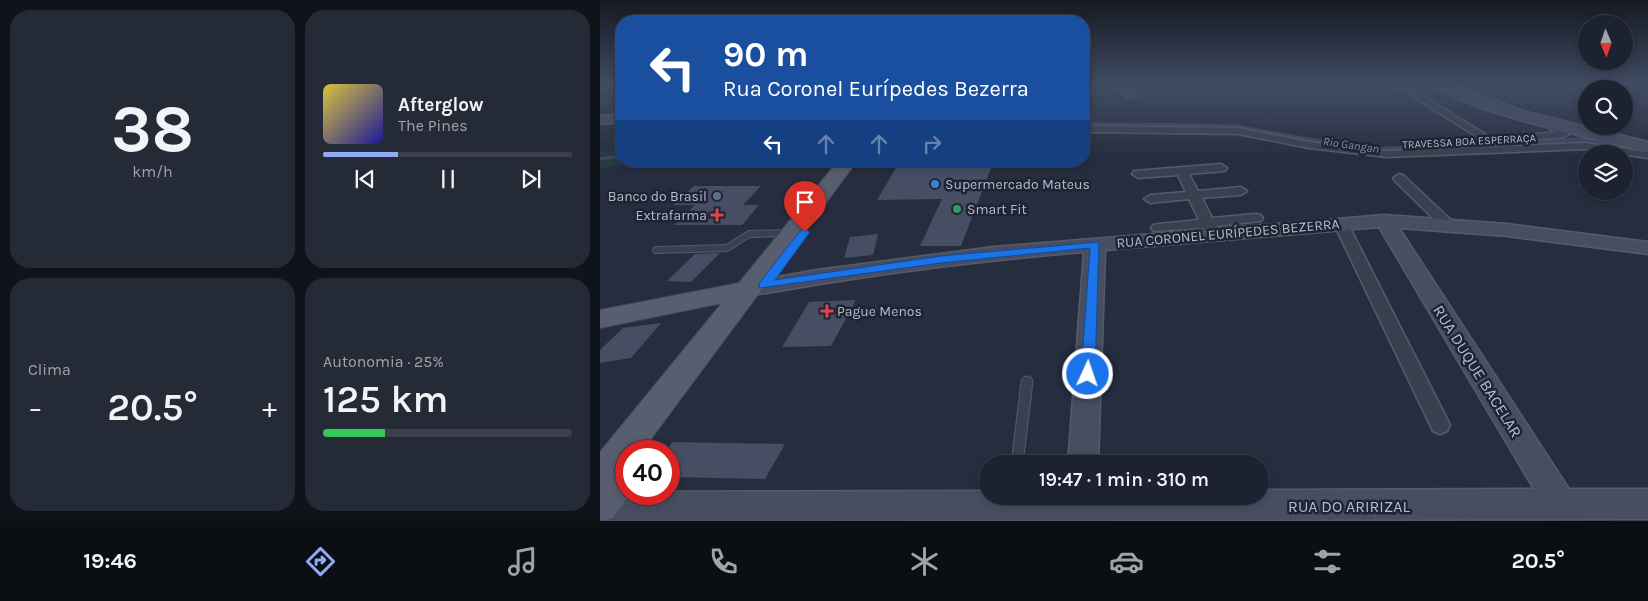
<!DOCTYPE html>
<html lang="pt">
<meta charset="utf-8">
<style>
:root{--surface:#1c222f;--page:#252a37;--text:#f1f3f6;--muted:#a0a4aa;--line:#3a3f4b;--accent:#90a9f5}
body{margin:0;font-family:Karla,sans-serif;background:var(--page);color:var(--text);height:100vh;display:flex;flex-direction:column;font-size:19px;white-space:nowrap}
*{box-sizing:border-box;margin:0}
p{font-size:16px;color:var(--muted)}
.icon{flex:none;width:28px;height:28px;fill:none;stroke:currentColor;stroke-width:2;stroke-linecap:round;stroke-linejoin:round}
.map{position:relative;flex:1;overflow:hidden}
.sheet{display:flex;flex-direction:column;gap:10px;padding:10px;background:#0f131a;width:600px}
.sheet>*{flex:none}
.hud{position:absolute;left:15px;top:15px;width:475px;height:152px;border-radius:20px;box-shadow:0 2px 8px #0003,0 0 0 1px var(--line);background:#1a4fa0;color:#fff;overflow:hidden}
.needle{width:32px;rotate:178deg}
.controls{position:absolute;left:978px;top:15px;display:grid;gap:10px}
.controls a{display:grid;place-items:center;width:55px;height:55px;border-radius:50%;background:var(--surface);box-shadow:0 2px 8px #0003,0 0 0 1px var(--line);font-size:25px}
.speed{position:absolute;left:15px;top:440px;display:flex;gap:10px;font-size:25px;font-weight:700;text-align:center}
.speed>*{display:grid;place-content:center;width:65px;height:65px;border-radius:50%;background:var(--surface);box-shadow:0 2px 8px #0003,0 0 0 1px var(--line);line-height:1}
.speed .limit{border:8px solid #d22;background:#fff;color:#111}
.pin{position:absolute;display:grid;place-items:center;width:42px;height:42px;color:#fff;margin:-51px -21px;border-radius:50% 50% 50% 0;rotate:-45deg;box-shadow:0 0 5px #0007}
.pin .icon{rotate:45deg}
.me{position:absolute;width:55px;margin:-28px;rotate:3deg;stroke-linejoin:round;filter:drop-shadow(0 0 4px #0008)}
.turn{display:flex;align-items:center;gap:18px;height:105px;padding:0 25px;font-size:22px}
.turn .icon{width:65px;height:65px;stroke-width:2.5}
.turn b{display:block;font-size:35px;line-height:42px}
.lanes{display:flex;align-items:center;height:48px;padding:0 25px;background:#0003;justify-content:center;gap:25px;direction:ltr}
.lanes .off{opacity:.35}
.big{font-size:38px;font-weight:600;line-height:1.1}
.sheet .widget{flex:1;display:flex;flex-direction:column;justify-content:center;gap:8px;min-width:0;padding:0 18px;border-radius:20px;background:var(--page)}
.sheet .dial{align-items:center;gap:0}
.dial b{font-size:65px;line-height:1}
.song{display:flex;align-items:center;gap:15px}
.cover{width:60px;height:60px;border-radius:8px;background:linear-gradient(135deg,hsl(50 70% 55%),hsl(240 70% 35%))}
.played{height:5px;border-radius:2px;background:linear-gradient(90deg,var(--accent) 30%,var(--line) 30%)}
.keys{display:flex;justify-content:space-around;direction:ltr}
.heat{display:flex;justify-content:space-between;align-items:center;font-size:28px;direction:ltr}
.charge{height:8px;border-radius:4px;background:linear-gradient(90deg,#34c759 25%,var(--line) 0)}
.sheet .tiles{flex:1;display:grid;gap:10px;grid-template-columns:repeat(2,1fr)}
.trip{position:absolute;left:379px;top:455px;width:290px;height:50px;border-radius:25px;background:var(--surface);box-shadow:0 2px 8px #0003,0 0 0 1px var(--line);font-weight:600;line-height:50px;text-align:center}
.menu{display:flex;height:80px;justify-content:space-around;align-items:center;background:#0b0e13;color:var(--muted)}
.menu .icon{width:35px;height:35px}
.menu .selected{color:var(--accent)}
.menu b{font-size:22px;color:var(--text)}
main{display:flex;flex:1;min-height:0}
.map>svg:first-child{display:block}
</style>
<main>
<section class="sheet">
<div class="tiles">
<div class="widget dial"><b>38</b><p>km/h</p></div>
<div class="widget">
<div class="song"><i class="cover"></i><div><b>Afterglow</b><p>The Pines</p></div></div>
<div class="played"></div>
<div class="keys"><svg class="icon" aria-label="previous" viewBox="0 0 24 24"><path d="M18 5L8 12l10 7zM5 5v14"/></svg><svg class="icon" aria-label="pause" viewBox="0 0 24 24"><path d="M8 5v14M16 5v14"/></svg><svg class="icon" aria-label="next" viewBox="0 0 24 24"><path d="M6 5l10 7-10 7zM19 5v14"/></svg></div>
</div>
<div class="widget"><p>Clima</p>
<div class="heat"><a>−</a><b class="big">20.5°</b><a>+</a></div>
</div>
<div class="widget"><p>Autonomia · 25%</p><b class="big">125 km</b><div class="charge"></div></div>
</div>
</section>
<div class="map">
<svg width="1048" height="521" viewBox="0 0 1048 521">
<rect width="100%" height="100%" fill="#262d3f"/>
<path fill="#283a40" d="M 21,150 L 21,161 L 35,161 L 0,169 L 0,152 Z"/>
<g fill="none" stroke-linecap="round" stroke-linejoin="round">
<path stroke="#3c4867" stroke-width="2.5" d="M 0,159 L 21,156"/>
<path stroke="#3c4867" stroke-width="3" d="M 0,159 L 5,158"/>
<path fill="#3c4867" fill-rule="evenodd" d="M 484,122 L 634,124 L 711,138 L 779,147 L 988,137 L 1020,141 L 1048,148 L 1048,154 L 1020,147 L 988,143 L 779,153 L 711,144 L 634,130 L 484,128 Z"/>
</g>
<path fill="#474e63" d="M 296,168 L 391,168 L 361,246 L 320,246 L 342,199 L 277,200 Z
M 94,186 L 161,186 L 143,205 L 159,205 L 142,225 L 74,225 L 95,205 L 73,205 Z
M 278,234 L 273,255 L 244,258 L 250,237 Z
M 120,253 L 91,282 L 67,281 L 95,254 Z
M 256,300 L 231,346 L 182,347 L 209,302 Z
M 61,323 L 31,358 L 0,363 L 0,350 L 23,328 Z
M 72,442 L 185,444 L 165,479 L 69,477 L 69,447 Z"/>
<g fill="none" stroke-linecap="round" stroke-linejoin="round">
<g stroke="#555b6a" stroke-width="8">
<path id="lane-far1" d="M 56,250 L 127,248 L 149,234 L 189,233"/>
</g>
<g stroke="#555b6a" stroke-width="13">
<path id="lane" d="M 417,464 L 427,382"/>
</g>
<g stroke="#555b6a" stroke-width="3">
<path id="street" d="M 0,85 L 12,85 L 0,89 Z
M 517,85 L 527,85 L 535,96 L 533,98 L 527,98 Z
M 794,85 L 805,85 L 885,134 L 884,136 L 876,136 Z
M 1018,85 L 1029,85 L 1024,90 L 1015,89 Z
M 946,120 L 963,126 L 969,134 L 964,137 L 918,142 L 913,139 L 918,136 L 956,132 L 942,125 L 942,121 Z
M 484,126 L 638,128 L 709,142 L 787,151 L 985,143 L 1048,152 L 1048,158 L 985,149 L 787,157 L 709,148 L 638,134 L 484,132 Z
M 621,164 L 627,168 L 625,171 L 589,174 L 598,191 L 641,187 L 647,191 L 641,195 L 602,198 L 612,218 L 656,214 L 661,215 L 663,218 L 661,221 L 616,226 L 618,230 L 611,234 L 606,233 L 603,228 L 553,231 L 551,228 L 553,225 L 558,224 L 599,220 L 589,199 L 550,203 L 544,199 L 550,195 L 586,192 L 578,175 L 538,178 L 532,174 L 534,171 Z
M 799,174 L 803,175 L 853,222 L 855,225 L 853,228 L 843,228 L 795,181 L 793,178 Z
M 741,220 L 748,224 L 847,419 L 850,425 L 847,431 L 840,434 L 833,431 L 734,224 Z"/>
</g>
<g stroke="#555b6a" stroke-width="3">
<path id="secondary" d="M 836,85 L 854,85 L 923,111 L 1048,142 L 1048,152 C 1011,143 855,109 836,85 Z
M 21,114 L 21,122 L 0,124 L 0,116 Z
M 785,215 L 907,224 L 1048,242 L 1048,254 L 907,236 L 799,228 L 969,489 L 1048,489 L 1048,519 L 0,521 L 0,492 L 388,491 L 388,496 L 660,496 L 660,490 L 934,489 L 779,227 L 505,250 L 498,464 L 468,464 L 484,252 C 372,261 260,276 149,296 L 141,294 L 138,289 L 141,284 L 149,282 L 217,270 L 394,247 Z"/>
</g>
<g stroke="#434958" stroke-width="2">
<path id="primary" d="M 238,161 L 257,161 L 42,451 L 26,451 L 26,494 L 30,494 L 13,518 L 0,521 L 0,452 L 122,303 L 0,328 L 0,310 L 139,283 Z"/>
</g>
<use href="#lane-far1" stroke="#3a404f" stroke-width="6"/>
<use href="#lane" stroke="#3a404f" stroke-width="11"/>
<use href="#street" fill="#3a404f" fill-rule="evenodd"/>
<use href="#secondary" fill="#484e62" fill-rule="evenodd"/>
<use href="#primary" fill="#585e6f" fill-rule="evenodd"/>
</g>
<linearGradient id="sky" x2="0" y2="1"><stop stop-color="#151923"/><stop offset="0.54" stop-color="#414c63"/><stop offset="1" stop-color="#414c63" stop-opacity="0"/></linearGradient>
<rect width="1048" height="158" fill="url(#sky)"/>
<path fill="#1a73e8" stroke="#114b97" d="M 205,229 L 210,232 L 175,280 L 341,256 L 499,242 L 495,374 L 493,378 L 483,378 L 481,374 L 490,248 L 341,263 L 160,288 L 159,285 L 160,282 L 201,230 Z"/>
<circle fill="#3f7fe0" stroke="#1f2434" stroke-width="2" cx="335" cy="184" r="5"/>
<circle fill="#5c6f8a" stroke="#1f2434" stroke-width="2" cx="117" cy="196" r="5"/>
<circle fill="#2e9e5b" stroke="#1f2434" stroke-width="2" cx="357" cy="209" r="5"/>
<g fill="#e0444e" stroke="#1f2434" stroke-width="2">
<path d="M114.5 207.5h5v5h5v5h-5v5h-5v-5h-5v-5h5z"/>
<path d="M224.5 303.5h5v5h5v5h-5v5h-5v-5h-5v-5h5z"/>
</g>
<g text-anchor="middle" stroke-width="5" stroke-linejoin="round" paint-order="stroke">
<g font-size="11" fill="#b6bbca" stroke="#1f2434">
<text transform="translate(869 141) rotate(-3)" y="4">TRAVESSA BOA ESPERRAÇA</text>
</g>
<g font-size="12" font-style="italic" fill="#7e8db0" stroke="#1f2434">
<text transform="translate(751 145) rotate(8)" y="4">Rio Gangan</text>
</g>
<g font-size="14" fill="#b6bbca" stroke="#1f2434" text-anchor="start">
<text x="345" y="189">Supermercado Mateus</text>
<text x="107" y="201" text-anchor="end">Banco do Brasil</text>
<text x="367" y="214">Smart Fit</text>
<text x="107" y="220" text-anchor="end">Extrafarma</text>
<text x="237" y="316">Pague Menos</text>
</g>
<g font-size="14" fill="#b6bbca" stroke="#1f2434">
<text transform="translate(628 233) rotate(-5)" y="5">RUA CORONEL EURÍPEDES BEZERRA</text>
</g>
<g font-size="16" fill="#b6bbca" stroke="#1f2434">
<text transform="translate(878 371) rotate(58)" y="6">RUA DUQUE BACELAR</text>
<text x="749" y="512">RUA DO ARIRIZAL</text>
</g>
</g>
</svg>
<div class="controls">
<a><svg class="needle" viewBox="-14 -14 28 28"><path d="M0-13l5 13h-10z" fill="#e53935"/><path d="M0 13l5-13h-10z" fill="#a0a4aa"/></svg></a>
<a><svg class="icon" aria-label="search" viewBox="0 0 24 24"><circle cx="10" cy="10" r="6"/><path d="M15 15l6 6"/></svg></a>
<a><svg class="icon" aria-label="layers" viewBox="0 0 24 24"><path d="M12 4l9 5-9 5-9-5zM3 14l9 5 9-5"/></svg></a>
</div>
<div class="speed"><div class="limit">40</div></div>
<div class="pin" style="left:205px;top:232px;background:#d93025"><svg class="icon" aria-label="arrive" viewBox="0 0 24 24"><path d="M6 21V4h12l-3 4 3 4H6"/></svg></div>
<svg class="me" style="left:488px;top:374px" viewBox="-20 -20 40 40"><circle r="17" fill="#1a73e8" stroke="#fff" stroke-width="3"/><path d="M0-11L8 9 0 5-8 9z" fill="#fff"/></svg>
<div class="trip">19:47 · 1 min · 310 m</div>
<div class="hud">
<div class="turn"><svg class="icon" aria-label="left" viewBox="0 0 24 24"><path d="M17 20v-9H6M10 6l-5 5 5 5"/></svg><div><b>90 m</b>Rua Coronel Eurípedes Bezerra</div></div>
<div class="lanes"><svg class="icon" aria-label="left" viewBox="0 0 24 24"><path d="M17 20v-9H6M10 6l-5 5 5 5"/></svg><svg class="icon off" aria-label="ahead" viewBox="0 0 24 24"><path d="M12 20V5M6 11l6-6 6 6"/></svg><svg class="icon off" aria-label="ahead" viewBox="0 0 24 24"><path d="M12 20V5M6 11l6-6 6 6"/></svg><svg class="icon off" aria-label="right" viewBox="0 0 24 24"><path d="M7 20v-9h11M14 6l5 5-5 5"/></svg></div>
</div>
</div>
</main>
<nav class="menu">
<b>19:46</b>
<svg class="icon selected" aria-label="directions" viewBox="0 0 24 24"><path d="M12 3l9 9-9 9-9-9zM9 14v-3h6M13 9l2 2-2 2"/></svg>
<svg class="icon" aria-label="music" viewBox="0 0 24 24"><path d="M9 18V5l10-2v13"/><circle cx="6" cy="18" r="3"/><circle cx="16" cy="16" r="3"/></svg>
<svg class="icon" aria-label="phone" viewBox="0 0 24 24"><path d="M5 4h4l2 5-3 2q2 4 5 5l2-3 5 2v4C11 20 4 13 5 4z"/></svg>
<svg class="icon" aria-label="climate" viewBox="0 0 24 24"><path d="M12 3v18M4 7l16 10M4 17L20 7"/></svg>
<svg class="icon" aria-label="car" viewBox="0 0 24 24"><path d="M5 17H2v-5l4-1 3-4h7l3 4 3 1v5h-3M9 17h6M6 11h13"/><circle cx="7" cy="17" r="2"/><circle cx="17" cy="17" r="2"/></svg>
<svg class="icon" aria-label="filters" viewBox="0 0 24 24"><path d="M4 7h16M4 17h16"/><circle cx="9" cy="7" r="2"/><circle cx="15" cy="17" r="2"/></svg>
<b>20.5°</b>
</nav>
